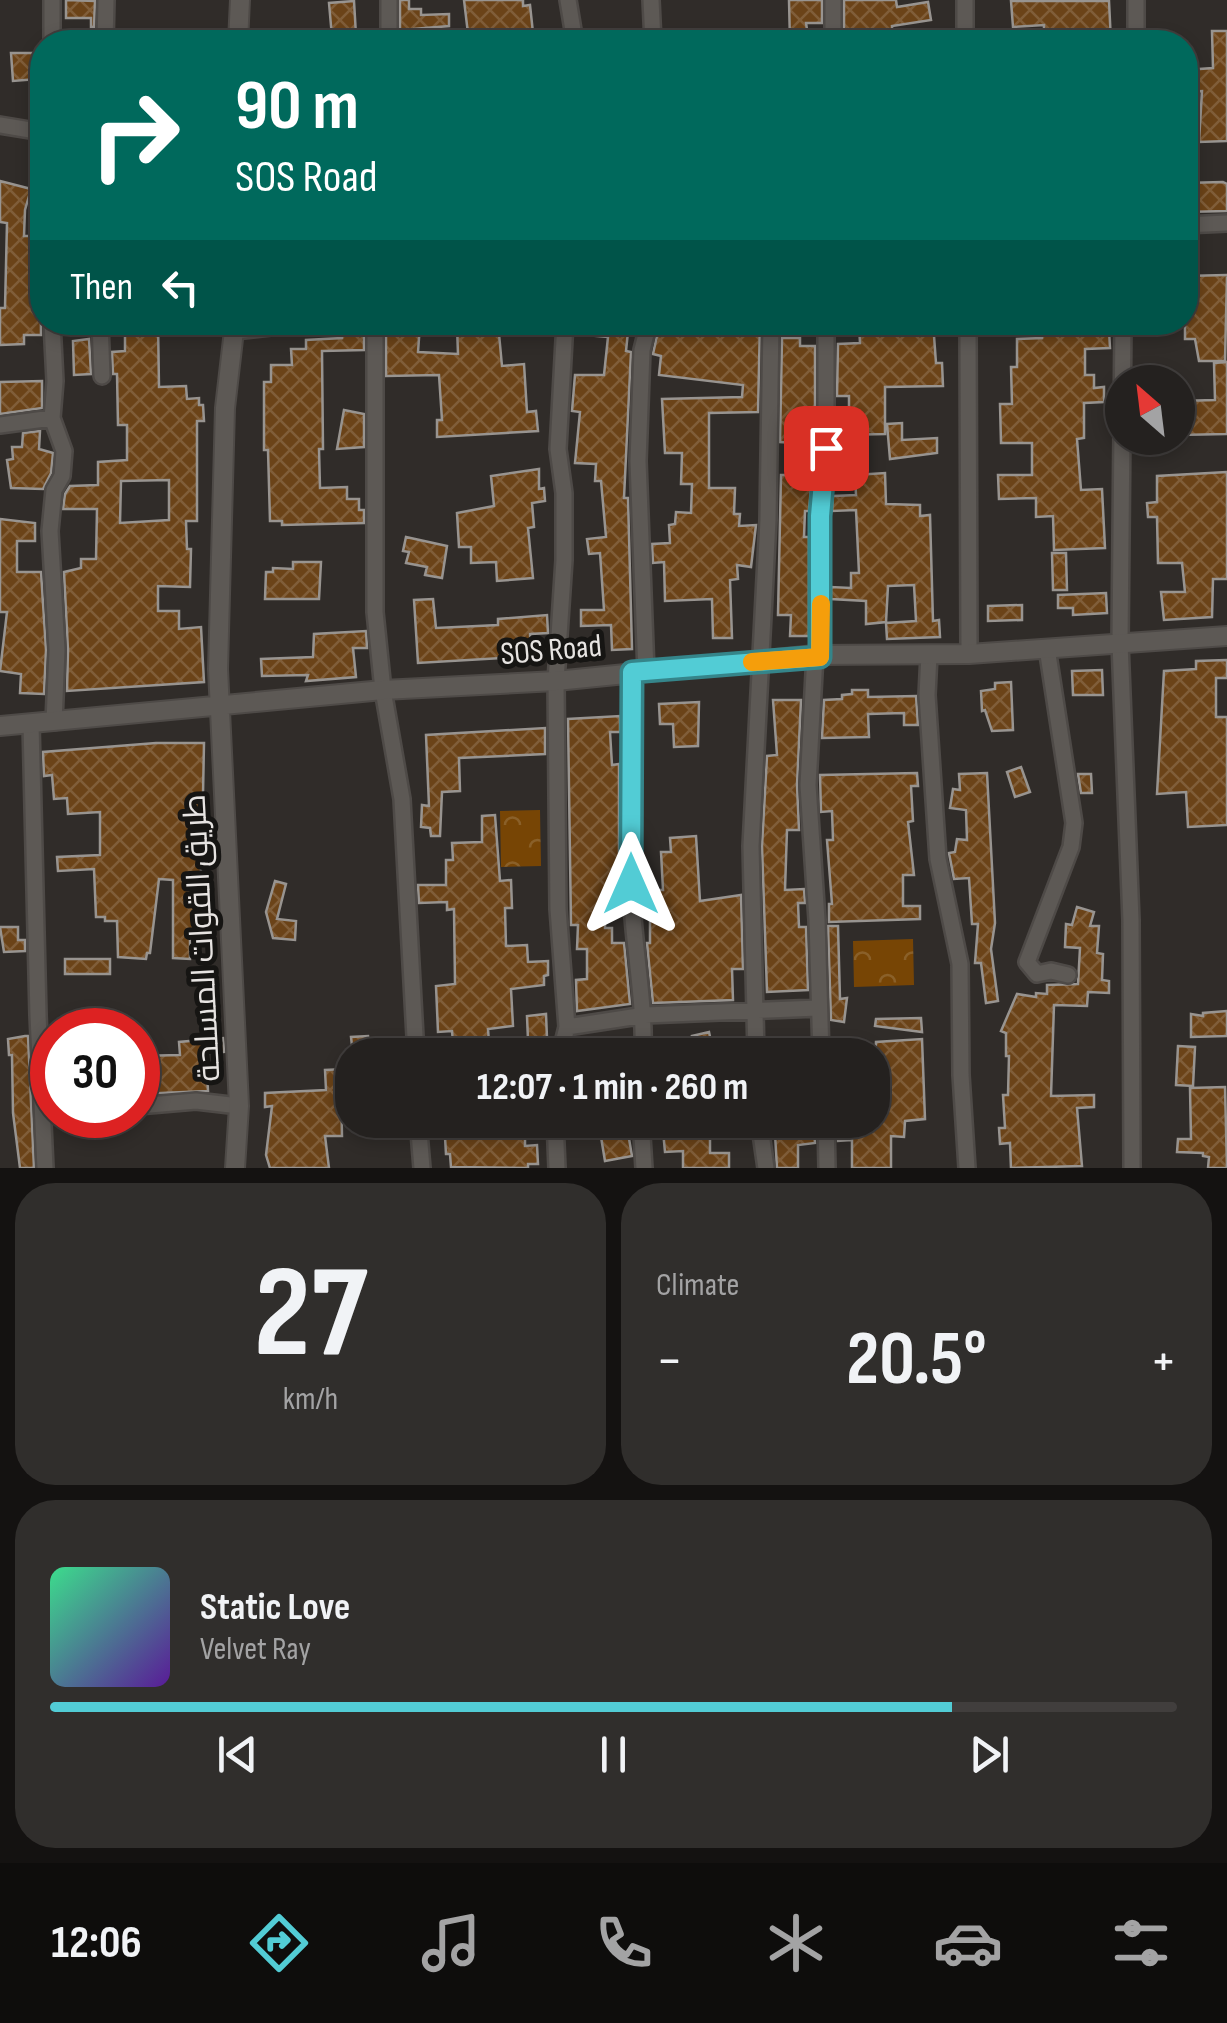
<!DOCTYPE html>
<meta charset="utf-8">
<style>
:root{--surface:#24211f;--page:#302e2c;--text:#f1f3f6;--muted:#a3a3a4;--line:#413e3d;--accent:#52ccd5}
body{margin:0;font-family:"Sofia Sans Condensed",Cairo,sans-serif;background:var(--page);color:var(--text);height:100vh;display:flex;flex-direction:column;font-size:38px;white-space:nowrap}
*{box-sizing:border-box;margin:0}
p{font-size:32px;color:var(--muted)}
.icon{flex:none;width:55px;height:55px;fill:none;stroke:currentColor;stroke-width:2;stroke-linecap:round;stroke-linejoin:round}
.map{position:relative;height:1168px;overflow:hidden}
.panel{display:flex;flex-direction:column;gap:15px;padding:15px;background:#141211;flex:1}
.panel>*{flex:none}
.guide{position:absolute;left:30px;top:30px;width:1168px;height:305px;border-radius:40px;box-shadow:0 5px 15px #0003,0 0 0 2px var(--line);background:#00695c;color:#fff;overflow:hidden}
.needle{width:65px;rotate:332deg}
.fabs{position:absolute;left:1105px;top:365px;display:grid;gap:20px}
.fabs a{display:grid;place-items:center;width:90px;height:90px;border-radius:50%;background:var(--surface);box-shadow:0 5px 15px #0003,0 0 0 2px var(--line);font-size:50px}
.speed{position:absolute;left:30px;top:1008px;display:flex;gap:20px;font-size:50px;font-weight:700;text-align:center}
.speed>*{display:grid;place-content:center;width:130px;height:130px;border-radius:50%;background:var(--surface);box-shadow:0 5px 15px #0003,0 0 0 2px var(--line);line-height:1}
.speed .limit{border:15px solid #d22;background:#fff;color:#111}
.pin{position:absolute;display:grid;place-items:center;width:85px;height:85px;color:#fff;margin:-42px;border-radius:20px;box-shadow:0 5px 15px #0006}
.me{position:absolute;width:110px;margin:-55px;rotate:0deg;stroke-linejoin:round;filter:drop-shadow(0 0 8px #0008)}
.turn{display:flex;align-items:center;gap:35px;height:210px;padding:0 40px;font-size:45px}
.turn .icon{width:130px;height:130px;stroke-width:2.5}
.turn b{display:block;font-size:70px;line-height:85px}
.then{display:flex;align-items:center;height:95px;padding:0 40px;background:#0003;gap:20px;font-size:38px}
.big{font-size:75px;font-weight:700;line-height:1.1}
.panel .widget{flex:1;display:flex;flex-direction:column;justify-content:center;gap:15px;min-width:0;padding:0 35px;border-radius:40px;background:var(--page)}
.panel .dial{align-items:center;gap:0}
.dial b{font-size:130px;line-height:1}
.song{display:flex;align-items:center;gap:30px}
.cover{width:120px;height:120px;border-radius:15px;background:linear-gradient(135deg,hsl(150 70% 55%),hsl(270 70% 35%))}
.played{height:10px;border-radius:5px;background:linear-gradient(90deg,var(--accent) 80%,var(--line) 80%)}
.keys{display:flex;justify-content:space-around;direction:ltr}
.heat{display:flex;justify-content:space-between;align-items:center;font-size:55px;direction:ltr}
.panel .tiles{flex:1;display:grid;gap:15px;grid-template-columns:1fr 1fr}
.widget:last-child{grid-column:span 2}
.trip{position:absolute;left:335px;top:1038px;width:555px;height:100px;border-radius:40px;background:var(--surface);box-shadow:0 5px 15px #0003,0 0 0 2px var(--line);font-weight:700;line-height:100px;text-align:center}
.tabs{display:flex;height:160px;justify-content:space-around;align-items:center;background:#0e0d0c;color:var(--muted)}
.tabs .icon{width:70px;height:70px}
.tabs .active{color:var(--accent)}
.tabs b{font-size:45px;color:var(--text)}
.map>svg:first-child{display:block}
</style>
<div class="map">
<svg width="1227" height="1168" viewBox="0 0 1227 1168">
<defs>
<pattern id="park-crowns" width="20" height="18" patternUnits="userSpaceOnUse" patternTransform="scale(2.5)"><rect width="20" height="18" fill="#774505"/><path d="M2 6a3 3 0 1 1 6 0M12 15a3 3 0 1 1 6 0" fill="none" stroke="#8a6029"/></pattern>
<pattern id="building-cross-hatch" width="8" height="8" patternUnits="userSpaceOnUse" patternTransform="scale(2.5)"><rect width="8" height="8" fill="#6b4318"/><path d="M0 0l8 8M0 8l8-8" fill="none" stroke="#805e39"/></pattern>
</defs>
<rect width="100%" height="100%" fill="#302c29"/>
<path fill="url(#park-crowns)" d="M 540,810 L 541,866 L 501,867 L 500,811 Z
M 913,939 L 914,985 L 854,987 L 853,941 Z"/>
<path fill="url(#building-cross-hatch)" stroke="#989490" stroke-width="2.5" fill-rule="evenodd" d="M 66,0 L 95,1 L 94,27 L 91,27 L 91,18 L 66,18 Z
M 400,0 L 409,0 L 409,9 L 421,9 L 421,15 L 449,14 L 449,26 L 414,29 L 414,42 L 400,42 Z
M 464,0 L 523,0 L 523,6 L 530,5 L 534,42 L 469,42 Z
M 789,0 L 822,0 L 822,23 L 806,23 L 809,42 L 790,42 Z
M 844,0 L 896,0 L 897,7 L 928,2 L 931,20 L 892,26 L 893,42 L 879,42 L 878,33 L 844,38 Z
M 354,1 L 356,35 L 332,37 L 329,3 Z
M 1011,1 L 1109,1 L 1111,42 L 1044,42 L 1044,25 L 1013,27 Z
M 1212,31 L 1227,31 L 1227,141 L 1199,142 L 1202,91 L 1185,92 L 1185,70 L 1213,68 Z
M 11,53 L 39,53 L 37,79 L 13,81 Z
M 0,181 L 31,189 L 25,210 L 24,236 L 40,236 L 41,335 L 24,335 L 24,344 L 0,345 L 0,308 L 5,308 L 7,223 L 0,222 Z
M 1223,182 L 1227,184 L 1227,211 L 1185,212 L 1185,183 Z
M 1227,275 L 1225,361 L 1199,361 L 1195,339 L 1185,339 L 1185,276 Z
M 135,322 L 158,322 L 159,387 L 186,386 L 187,399 L 199,398 L 199,405 L 203,405 L 204,421 L 197,421 L 197,521 L 186,521 L 187,549 L 191,549 L 190,587 L 158,586 L 158,611 L 179,611 L 179,629 L 201,627 L 204,682 L 67,691 L 68,650 L 64,572 L 81,568 L 81,559 L 96,559 L 97,509 L 63,509 L 65,494 L 70,486 L 98,485 L 98,462 L 127,460 L 127,425 L 118,425 L 117,374 L 113,374 L 112,352 L 125,351 L 125,335 L 135,335 ZM 169,480 L 169,520 L 120,523 L 121,481 Z
M 386,322 L 420,325 L 418,352 L 458,354 L 457,327 L 498,323 L 502,366 L 524,364 L 527,412 L 536,411 L 538,431 L 437,437 L 437,420 L 442,420 L 439,375 L 386,376 Z
M 588,322 L 629,322 L 626,351 L 631,352 L 624,498 L 628,498 L 632,649 L 612,650 L 611,625 L 581,626 L 581,610 L 604,610 L 600,553 L 589,554 L 587,539 L 606,537 L 601,481 L 595,481 L 596,464 L 575,463 L 580,412 L 572,411 L 575,375 L 604,375 L 608,337 L 587,335 Z
M 660,322 L 760,322 L 758,412 L 709,413 L 709,488 L 735,488 L 734,514 L 740,514 L 739,526 L 756,525 L 751,567 L 737,565 L 738,579 L 730,580 L 732,638 L 713,638 L 712,599 L 665,601 L 664,562 L 653,563 L 652,544 L 670,543 L 669,525 L 675,524 L 676,512 L 691,513 L 692,484 L 681,484 L 682,453 L 665,453 L 662,399 L 742,397 L 743,385 L 659,375 L 661,356 L 653,354 Z
M 897,322 L 933,322 L 936,363 L 942,363 L 943,386 L 885,387 L 885,434 L 844,435 L 844,422 L 849,422 L 849,396 L 837,396 L 838,344 L 860,343 L 859,326 Z
M 1059,322 L 1097,322 L 1097,330 L 1109,330 L 1110,348 L 1085,349 L 1085,375 L 1094,375 L 1094,388 L 1104,387 L 1104,402 L 1084,403 L 1084,438 L 1077,439 L 1081,490 L 1102,489 L 1105,548 L 1054,550 L 1053,516 L 1036,517 L 1036,498 L 999,499 L 998,475 L 1032,475 L 1032,443 L 1001,443 L 1000,404 L 1012,404 L 1011,367 L 1017,367 L 1017,339 L 1042,338 L 1042,331 L 1059,330 Z
M 364,332 L 364,350 L 322,351 L 323,449 L 319,449 L 320,488 L 347,487 L 347,499 L 359,499 L 359,510 L 364,510 L 364,523 L 282,525 L 282,521 L 270,521 L 268,450 L 264,450 L 264,382 L 271,382 L 271,365 L 292,365 L 291,349 L 306,349 L 306,340 L 342,338 L 342,333 Z
M 782,338 L 800,338 L 800,346 L 815,346 L 815,423 L 794,423 L 794,443 L 780,442 Z
M 89,339 L 91,374 L 74,375 L 73,341 Z
M 1227,362 L 1227,434 L 1178,435 L 1178,401 L 1215,400 L 1214,363 Z
M 42,381 L 42,408 L 0,414 L 0,382 Z
M 344,410 L 364,414 L 364,447 L 337,449 Z
M 902,423 L 902,440 L 937,438 L 937,453 L 890,459 L 887,424 Z
M 40,431 L 39,449 L 53,453 L 51,473 L 43,489 L 11,488 L 7,460 L 13,459 L 12,447 L 22,447 L 23,433 Z
M 539,469 L 539,489 L 544,488 L 545,501 L 532,503 L 534,527 L 528,528 L 533,578 L 497,581 L 496,562 L 471,563 L 471,547 L 459,547 L 457,513 L 494,506 L 491,476 Z
M 1227,472 L 1227,579 L 1213,579 L 1212,617 L 1164,620 L 1161,592 L 1185,592 L 1182,563 L 1158,563 L 1157,517 L 1148,517 L 1147,503 L 1157,502 L 1157,476 Z
M 885,473 L 886,504 L 920,505 L 920,516 L 930,515 L 933,621 L 939,620 L 940,637 L 887,639 L 886,623 L 916,621 L 914,585 L 888,586 L 886,622 L 866,624 L 866,601 L 831,599 L 831,587 L 851,588 L 851,573 L 859,573 L 856,510 L 832,511 L 833,496 L 856,495 L 855,475 Z
M 781,475 L 812,475 L 809,511 L 805,511 L 804,537 L 809,537 L 809,636 L 790,636 L 791,615 L 778,615 Z
M 0,519 L 35,523 L 35,541 L 17,541 L 17,572 L 41,572 L 46,650 L 44,694 L 20,693 L 21,674 L 0,671 L 7,612 L 0,612 Z
M 406,537 L 447,546 L 442,578 L 425,575 L 427,567 L 406,563 L 409,552 L 403,551 Z
M 1052,553 L 1066,553 L 1067,590 L 1053,590 Z
M 293,562 L 321,562 L 319,599 L 265,599 L 266,572 L 273,572 L 273,568 L 293,569 Z
M 1106,593 L 1107,613 L 1073,615 L 1073,608 L 1058,608 L 1058,595 Z
M 433,599 L 436,628 L 498,625 L 498,619 L 547,615 L 548,633 L 530,634 L 531,653 L 502,658 L 418,663 L 414,600 Z
M 1022,605 L 1022,620 L 988,621 L 988,606 Z
M 366,631 L 367,648 L 353,648 L 356,677 L 306,681 L 308,675 L 262,676 L 261,659 L 313,657 L 314,634 Z
M 1227,660 L 1227,678 L 1216,678 L 1216,717 L 1227,717 L 1227,825 L 1188,827 L 1186,792 L 1157,794 L 1164,671 L 1196,669 L 1196,661 Z
M 1102,670 L 1103,695 L 1073,695 L 1072,671 Z
M 1011,682 L 1013,730 L 992,731 L 985,710 L 982,711 L 981,691 L 995,689 L 995,683 Z
M 852,690 L 868,690 L 868,697 L 916,696 L 918,725 L 904,725 L 904,713 L 868,714 L 869,737 L 822,738 L 824,700 L 842,699 L 842,695 L 852,694 Z
M 773,700 L 801,700 L 797,785 L 799,830 L 787,830 L 785,890 L 804,889 L 805,903 L 798,903 L 799,927 L 806,927 L 808,990 L 767,992 L 762,846 L 767,756 L 777,755 Z
M 699,702 L 698,746 L 674,747 L 673,724 L 660,724 L 659,704 Z
M 620,716 L 620,732 L 610,732 L 612,765 L 619,764 L 619,881 L 614,881 L 614,899 L 605,899 L 605,928 L 612,928 L 612,943 L 624,943 L 630,1004 L 577,1011 L 576,980 L 587,979 L 587,949 L 577,949 L 578,925 L 571,925 L 568,719 Z
M 545,728 L 545,754 L 459,758 L 460,791 L 442,792 L 440,836 L 431,836 L 430,828 L 421,827 L 422,805 L 429,806 L 426,735 Z
M 156,743 L 204,743 L 203,795 L 200,795 L 201,880 L 198,880 L 199,894 L 195,894 L 198,931 L 190,932 L 190,959 L 173,958 L 173,880 L 159,879 L 150,953 L 147,953 L 146,959 L 118,957 L 117,921 L 105,921 L 105,917 L 96,917 L 94,869 L 58,871 L 57,857 L 100,855 L 100,812 L 68,814 L 67,798 L 54,799 L 52,775 L 44,776 L 43,752 Z
M 1021,767 L 1030,792 L 1015,797 L 1007,772 Z
M 917,773 L 918,786 L 911,786 L 913,821 L 908,822 L 914,875 L 903,875 L 903,906 L 920,906 L 920,919 L 829,922 L 829,904 L 832,904 L 827,840 L 833,840 L 832,811 L 821,812 L 820,775 Z
M 987,773 L 995,923 L 991,949 L 998,1001 L 986,1003 L 981,963 L 975,963 L 978,924 L 972,924 L 969,878 L 954,879 L 949,853 L 955,852 L 957,839 L 967,840 L 966,810 L 950,808 L 953,789 L 960,790 L 959,774 Z
M 1078,774 L 1091,774 L 1092,793 L 1081,793 Z
M 495,815 L 500,881 L 511,880 L 512,908 L 505,908 L 506,946 L 527,945 L 528,962 L 548,961 L 548,975 L 544,976 L 544,985 L 511,989 L 513,1026 L 488,1029 L 490,1055 L 454,1055 L 452,1031 L 438,1032 L 436,986 L 455,984 L 454,909 L 447,910 L 447,902 L 419,903 L 418,885 L 446,885 L 446,860 L 453,860 L 452,843 L 482,842 L 482,816 Z
M 696,836 L 700,901 L 741,895 L 743,969 L 732,969 L 733,1000 L 653,1003 L 647,943 L 650,943 L 650,890 L 663,890 L 661,852 L 671,852 L 670,838 Z
M 275,881 L 286,884 L 277,919 L 296,921 L 295,940 L 273,938 L 266,912 Z
M 1077,907 L 1094,912 L 1090,926 L 1099,926 L 1097,953 L 1103,954 L 1102,980 L 1109,981 L 1109,993 L 1088,992 L 1087,1006 L 1054,1005 L 1051,1096 L 1094,1095 L 1094,1107 L 1077,1108 L 1082,1166 L 1011,1168 L 1010,1143 L 1000,1144 L 999,1128 L 1005,1128 L 1003,1095 L 1008,1095 L 1009,1056 L 1006,1056 L 1006,1033 L 1001,1031 L 1017,994 L 1036,997 L 1036,993 L 1047,994 L 1047,985 L 1078,984 L 1080,948 L 1065,947 L 1066,924 L 1072,925 Z
M 828,926 L 838,926 L 840,999 L 847,998 L 844,1022 L 831,1020 Z
M 0,927 L 18,927 L 18,940 L 25,940 L 25,951 L 4,952 Z
M 65,959 L 110,959 L 110,974 L 65,974 Z
M 1227,1011 L 1227,1036 L 1191,1037 L 1191,1014 L 1203,1016 L 1203,1013 Z
M 546,1014 L 547,1038 L 528,1040 L 527,1016 Z
M 921,1018 L 922,1032 L 875,1026 L 876,1019 Z
M 709,1032 L 714,1055 L 696,1055 L 692,1036 Z
M 25,1036 L 28,1036 L 34,1168 L 20,1168 L 13,1113 L 12,1055 L 9,1055 L 8,1039 Z
M 368,1036 L 370,1055 L 353,1055 L 351,1037 Z
M 223,1038 L 224,1052 L 206,1054 L 208,1091 L 138,1094 L 138,1056 L 180,1055 L 179,1042 Z
M 922,1039 L 925,1119 L 905,1121 L 904,1137 L 891,1136 L 891,1168 L 852,1168 L 852,1140 L 838,1141 L 837,1129 L 847,1128 L 847,1120 L 872,1120 L 876,1042 Z
M 1178,1046 L 1195,1047 L 1193,1086 L 1176,1085 Z
M 346,1069 L 347,1085 L 341,1085 L 342,1136 L 325,1136 L 329,1168 L 270,1168 L 266,1155 L 272,1106 L 265,1107 L 265,1093 L 326,1090 L 325,1070 Z
M 1225,1087 L 1227,1168 L 1208,1168 L 1209,1157 L 1203,1156 L 1203,1153 L 1177,1152 L 1178,1139 L 1191,1139 L 1190,1088 Z
M 444,1120 L 484,1120 L 484,1128 L 492,1127 L 493,1134 L 525,1132 L 525,1146 L 537,1145 L 538,1164 L 528,1164 L 528,1168 L 451,1167 L 450,1154 L 446,1154 Z
M 662,1120 L 710,1120 L 710,1153 L 729,1153 L 729,1168 L 683,1168 L 683,1151 L 665,1152 Z
M 794,1120 L 813,1120 L 815,1143 L 798,1145 L 798,1168 L 777,1168 L 775,1134 L 796,1132 Z
M 628,1133 L 632,1156 L 605,1161 L 601,1137 Z"/>
<g fill="none" stroke-linecap="round" stroke-linejoin="round">
<g stroke="#4e4a47" stroke-width="20">
<path id="minor" d="M 389,0 L 389,42
M 568,0 L 575,42
M 651,0 L 653,42
M 965,0 L 965,42
M 1136,0 L 1136,42
M 52,42 L 52,0
M 105,42 L 106,0
M 833,42 L 833,0
M 0,125 L 42,132
M 1185,225 L 1227,223
M 52,322 L 55,381 L 52,418 L 64,451 L 62,476 L 54,490 L 50,531 L 57,650 L 54,722
M 100,322 L 102,376
M 375,322 L 375,612 L 383,690 L 402,799 L 416,1055
M 968,322 L 969,654
M 1123,322 L 1120,643 L 1131,920 L 1132,1168
M 235,331 L 314,322
M 0,425 L 52,418
M 1047,648 L 1074,823 L 1071,847 L 1027,962 L 1037,974 L 1051,971 L 1068,975
M 815,655 L 808,785 L 817,920 L 821,1055
M 929,655 L 927,695 L 938,859 L 960,964 L 961,1075 L 967,1168
M 820,657 L 820,516 L 826,448 L 826,322
M 632,672 C 631,744 628,816 631,887 C 633,944 645,999 643,1055
M 646,672 L 638,461 L 642,350 L 649,322
M 31,724 L 38,1015 L 45,1168
M 567,1027 L 645,1015 L 818,1008
M 560,1055 L 567,1027 L 558,909 L 556,681 L 564,560 L 564,493 L 558,449 L 565,322
M 756,1055 L 751,846 L 768,520 L 771,322
M 138,1106 L 196,1101 L 239,1106
M 418,1120 L 422,1168
M 555,1120 L 557,1168
M 641,1120 L 644,1168
M 759,1120 L 766,1168
M 826,1120 L 827,1168"/>
</g>
<g stroke="#4e4a47" stroke-width="22">
<path id="tertiary" d="M 238,42 L 240,0
M 235,322 L 225,408 L 218,669 L 239,1106 L 235,1168
M 0,726 L 383,690 L 556,681 L 815,655 L 969,654 L 1227,636"/>
</g>
<use href="#minor" stroke="#5d5955" stroke-width="15"/>
<use href="#tertiary" stroke="#5d5955" stroke-width="18"/>
</g>
<g fill="none" stroke-linecap="round" stroke-linejoin="round">
<g stroke="#35858a" stroke-width="25">
<path id="route" d="M 631,884 L 632,672 L 820,657 L 820,516 L 826,448"/>
</g>
<use href="#route" stroke="#52ccd5" stroke-width="18"/>
<path stroke="#f59e0b" stroke-width="18" d="M 752,662 L 820,657 L 821,604"/>
</g>
<g text-anchor="middle" stroke-width="10" stroke-linejoin="round" paint-order="stroke">
<g font-size="32" fill="#e7e4e2" stroke="#161513">
<text transform="translate(551 649) rotate(-5)" y="11">SOS Road</text>
<text transform="translate(201 938) rotate(-93)" y="11">طريق القوات المسلحة</text>
</g>
</g>
</svg>
<div class="fabs">
<a><svg class="needle" viewBox="-14 -14 28 28"><path d="M0-13l5 13h-10z" fill="#e53935"/><path d="M0 13l5-13h-10z" fill="#a3a3a4"/></svg></a>
</div>
<div class="speed"><div class="limit">30</div></div>
<div class="pin" style="left:826px;top:448px;background:#d93025"><svg class="icon" aria-label="arrive" viewBox="0 0 24 24"><path d="M6 21V4h12l-3 4 3 4H6"/></svg></div>
<svg class="me" style="left:631px;top:884px" viewBox="-20 -20 40 40"><path d="M0-17L14 15 0 8-14 15z" fill="#52ccd5" stroke="#fff" stroke-width="4"/></svg>
<div class="trip">12:07 · 1 min · 260 m</div>
<div class="guide">
<div class="turn"><svg class="icon" aria-label="right" viewBox="0 0 24 24"><path d="M7 20v-9h11M14 6l5 5-5 5"/></svg><div><b>90 m</b>SOS Road</div></div>
<div class="then">Then<svg class="icon" aria-label="left" viewBox="0 0 24 24"><path d="M17 20v-9H6M10 6l-5 5 5 5"/></svg></div>
</div>
</div>
<section class="panel">
<div class="tiles">
<div class="widget dial"><b>27</b><p>km/h</p></div>
<div class="widget"><p>Climate</p>
<div class="heat"><a>−</a><b class="big">20.5°</b><a>+</a></div>
</div>
<div class="widget">
<div class="song"><i class="cover"></i><div><b>Static Love</b><p>Velvet Ray</p></div></div>
<div class="played"></div>
<div class="keys"><svg class="icon" aria-label="previous" viewBox="0 0 24 24"><path d="M18 5L8 12l10 7zM5 5v14"/></svg><svg class="icon" aria-label="pause" viewBox="0 0 24 24"><path d="M8 5v14M16 5v14"/></svg><svg class="icon" aria-label="next" viewBox="0 0 24 24"><path d="M6 5l10 7-10 7zM19 5v14"/></svg></div>
</div>
</div>
</section>
<nav class="tabs">
<b>12:06</b>
<svg class="icon active" aria-label="directions" viewBox="0 0 24 24"><path d="M12 3l9 9-9 9-9-9zM9 14v-3h6M13 9l2 2-2 2"/></svg>
<svg class="icon" aria-label="music" viewBox="0 0 24 24"><path d="M9 18V5l10-2v13"/><circle cx="6" cy="18" r="3"/><circle cx="16" cy="16" r="3"/></svg>
<svg class="icon" aria-label="phone" viewBox="0 0 24 24"><path d="M5 4h4l2 5-3 2q2 4 5 5l2-3 5 2v4C11 20 4 13 5 4z"/></svg>
<svg class="icon" aria-label="climate" viewBox="0 0 24 24"><path d="M12 3v18M4 7l16 10M4 17L20 7"/></svg>
<svg class="icon" aria-label="car" viewBox="0 0 24 24"><path d="M5 17H2v-5l4-1 3-4h7l3 4 3 1v5h-3M9 17h6M6 11h13"/><circle cx="7" cy="17" r="2"/><circle cx="17" cy="17" r="2"/></svg>
<svg class="icon" aria-label="filters" viewBox="0 0 24 24"><path d="M4 7h16M4 17h16"/><circle cx="9" cy="7" r="2"/><circle cx="15" cy="17" r="2"/></svg>
</nav>
